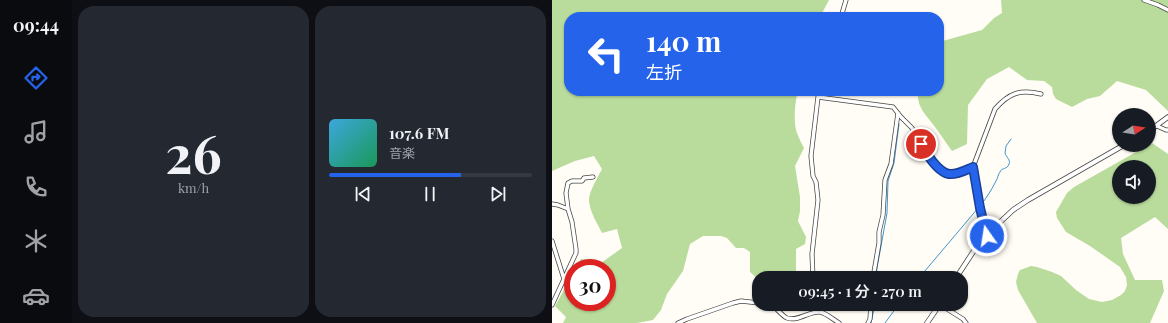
<!DOCTYPE html>
<html lang="ja">
<meta charset="utf-8">
<style>
:root{--surface:#171b24;--page:#242831;--text:#f1f3f6;--muted:#9ea1a6;--line:#363941;--accent:#2563eb}
body{margin:0;font-family:"Playfair Display","Noto Sans JP",serif;background:var(--page);color:var(--text);height:100vh;display:flex;flex-direction:column;font-size:15px;white-space:nowrap}
*{box-sizing:border-box;margin:0}
p{font-size:13px;color:var(--muted)}
.icon{flex:none;width:22px;height:22px;fill:none;stroke:currentColor;stroke-width:2;stroke-linecap:round;stroke-linejoin:round}
.map{position:relative;flex:1;overflow:hidden}
.drawer{display:flex;flex-direction:column;gap:6px;padding:6px;background:#0d0f14;width:480px}
.drawer>*{flex:none}
.banner{position:absolute;left:12px;top:12px;width:380px;height:84px;border-radius:16px;box-shadow:0 1px 3px #0004;background:#2563eb;color:#fff;overflow:hidden}
.needle{width:26px;rotate:78deg}
.tools{position:absolute;left:560px;top:108px;display:grid;gap:8px}
.tools a{display:grid;place-items:center;width:44px;height:44px;border-radius:50%;background:var(--surface);box-shadow:0 1px 3px #0004;font-size:20px}
.speed{position:absolute;left:12px;top:259px;display:flex;gap:8px;font-size:20px;font-weight:700;text-align:center}
.speed>*{display:grid;place-content:center;width:52px;height:52px;border-radius:50%;background:var(--surface);box-shadow:0 1px 3px #0004;line-height:1}
.speed .limit{border:6px solid #d22;background:#fff;color:#111}
.pin{position:absolute;display:grid;place-items:center;width:34px;height:34px;color:#fff;margin:-17px;border:2px solid #fff;border-radius:50%;box-shadow:0 1px 4px #0007}
.me{position:absolute;width:44px;margin:-22px;rotate:347deg;stroke-linejoin:round;filter:drop-shadow(0 0 3px #0008)}
.turn{display:flex;align-items:center;gap:14px;height:84px;padding:0 16px;font-size:18px}
.turn .icon{width:52px;height:52px;stroke-width:2.5}
.turn b{display:block;font-size:28px;line-height:34px}
.drawer .widget{flex:1;display:flex;flex-direction:column;justify-content:center;gap:6px;min-width:0;padding:0 14px;border-radius:16px;background:var(--page)}
.drawer .dial{align-items:center;gap:0}
.dial b{font-size:52px;line-height:1}
.song{display:flex;align-items:center;gap:12px}
.cover{width:48px;height:48px;border-radius:6px;background:linear-gradient(135deg,hsl(200 70% 55%),hsl(150 70% 35%))}
.played{height:4px;border-radius:2px;background:linear-gradient(90deg,var(--accent) 65%,var(--line) 65%)}
.keys{display:flex;justify-content:space-around;direction:ltr}
.drawer .tiles{flex:1;display:grid;gap:6px;grid-template-columns:repeat(2,1fr)}
.trip{position:absolute;left:200px;top:271px;width:216px;height:40px;border-radius:16px;background:var(--surface);box-shadow:0 1px 3px #0004;font-weight:600;line-height:40px;text-align:center}
main{display:flex;flex:1;min-height:0}
.menu{display:flex;flex-direction:column;width:72px;justify-content:space-around;align-items:center;background:#090b0e;color:var(--muted)}
.menu .icon{width:28px;height:28px}
.menu .active{color:var(--accent)}
.menu b{font-size:18px;color:var(--text)}
.map>svg:first-child{display:block}
</style>
<main>
<nav class="menu">
<b>09:44</b>
<svg class="icon active" aria-label="directions" viewBox="0 0 24 24"><path d="M12 3l9 9-9 9-9-9zM9 14v-3h6M13 9l2 2-2 2"/></svg>
<svg class="icon" aria-label="music" viewBox="0 0 24 24"><path d="M9 18V5l10-2v13"/><circle cx="6" cy="18" r="3"/><circle cx="16" cy="16" r="3"/></svg>
<svg class="icon" aria-label="phone" viewBox="0 0 24 24"><path d="M5 4h4l2 5-3 2q2 4 5 5l2-3 5 2v4C11 20 4 13 5 4z"/></svg>
<svg class="icon" aria-label="climate" viewBox="0 0 24 24"><path d="M12 3v18M4 7l16 10M4 17L20 7"/></svg>
<svg class="icon" aria-label="car" viewBox="0 0 24 24"><path d="M5 17H2v-5l4-1 3-4h7l3 4 3 1v5h-3M9 17h6M6 11h13"/><circle cx="7" cy="17" r="2"/><circle cx="17" cy="17" r="2"/></svg>
</nav>
<section class="drawer">
<div class="tiles">
<div class="widget dial"><b>26</b><p>km/h</p></div>
<div class="widget">
<div class="song"><i class="cover"></i><div><b>107.6 FM</b><p>音楽</p></div></div>
<div class="played"></div>
<div class="keys"><svg class="icon" aria-label="previous" viewBox="0 0 24 24"><path d="M18 5L8 12l10 7zM5 5v14"/></svg><svg class="icon" aria-label="pause" viewBox="0 0 24 24"><path d="M8 5v14M16 5v14"/></svg><svg class="icon" aria-label="next" viewBox="0 0 24 24"><path d="M6 5l10 7-10 7zM19 5v14"/></svg></div>
</div>
</div>
</section>
<div class="map">
<svg width="616" height="323" viewBox="0 0 616 323">
<rect width="100%" height="100%" fill="#fffdf5"/>
<path fill="#b9dc9c" fill-rule="evenodd" d="M 0,0 L 277,0 L 268,17 L 17,17 L 17,91 L 246,91 C 243,101 241,123 245,133 C 247,138 249,143 252,148 L 243,166 L 248,197 L 248,211 L 246,221 L 254,237 L 253,244 L 244,249 L 244,278 L 207,278 L 207,280 L 198,272 L 198,252 L 192,248 L 184,248 L 175,238 L 169,236 L 151,236 L 138,244 L 131,271 L 115,294 L 109,310 L 101,320 L 85,323 L 11,323 L 14,317 L 3,306 L 21,274 L 21,302 L 55,302 L 55,268 L 24,268 L 29,259 L 49,263 L 70,248 L 65,229 L 50,233 C 45,223 38,212 37,201 C 36,193 46,177 50,169 L 42,156 L 23,161 L 0,171 Z
M 449,0 L 616,0 L 616,111 L 594,90 L 565,81 L 548,96 L 535,99 L 520,107 L 504,99 L 501,94 L 500,87 L 492,81 L 475,80 L 457,67 L 435,79 L 416,105 L 415,144 L 400,151 C 394,143 389,135 383,127 C 375,116 364,107 366,91 L 387,91 L 387,42 L 430,30 L 442,18 L 450,13 Z
M 600,143 L 616,154 L 616,229 L 603,217 L 569,238 L 571,254 L 583,280 L 610,280 L 612,291 L 598,323 L 485,323 L 466,290 L 464,282 L 466,274 L 468,270 L 479,266 L 485,267 L 500,272 L 509,276 L 524,290 L 537,299 L 550,302 L 560,300 L 569,295 L 573,291 L 575,285 L 574,277 L 568,267 L 538,246 L 514,232 L 505,218 L 504,212 L 515,193 L 522,187 ZM 567,167 L 597,167 L 597,197 L 567,197 Z"/>
<g fill="none" stroke-linecap="round" stroke-linejoin="round">
<path stroke="#3f96cf" stroke-width="1" d="M 429,205 C 435,197 440,189 444,181 C 446,178 446,174 448,172 C 450,167 455,170 457,164 C 459,160 454,157 453,153 L 454,146 L 459,139
M 324,278 L 325,268 L 335,213 L 336,181 L 342,163 L 347,124
M 367,278 L 427,207
M 319,323 L 323,304
M 333,323 L 347,304"/>
<g stroke="#444" stroke-width="5">
<path id="minor" d="M 592,0 L 606,5 L 616,10
M 289,17 L 294,0
M 266,97 L 341,107 L 349,117 L 360,128 L 377,158 L 388,168 L 396,174 L 408,172 L 421,167
M 605,126 L 614,130 L 616,130
M 0,204 L 6,205 L 16,209 L 20,222 L 24,249 L 24,253 L 0,305
M 16,209 L 14,193 L 16,183 L 20,181 L 30,181 L 32,178 L 41,177
M 435,236 L 427,202 L 421,167 L 443,109 C 457,93 468,89 489,94
M 0,241 L 12,279
M 261,278 L 260,254 L 266,200 L 264,182 L 261,176 L 259,156 L 266,97 L 268,91
M 321,278 L 327,243 L 327,232 L 331,215 L 333,180 L 339,164 L 346,113
M 218,304 C 224,307 230,316 235,318 C 246,322 257,311 268,312 C 274,313 282,320 287,323
M 267,304 L 270,312
M 387,304 L 411,319 L 414,323
M 126,323 L 135,319 L 181,303 L 189,301 L 207,303
M 316,323 L 318,319 L 319,304"/>
</g>
<g stroke="#444" stroke-width="5.5">
<path id="tertiary" d="M 597,131 L 616,117
M 404,278 L 423,249 L 445,225 L 461,210 L 476,200 L 572,145
M 375,323 L 388,304"/>
</g>
<use href="#minor" stroke="#fff" stroke-width="3.5"/>
<use href="#tertiary" stroke="#fff" stroke-width="4"/>
</g>
<g fill="none" stroke-linecap="round" stroke-linejoin="round">
<g stroke="#184099" stroke-width="10">
<path id="route" d="M 369,144 C 374,153 386,172 397,174 C 405,175 414,170 421,167 L 428,208 L 435,236"/>
</g>
<use href="#route" stroke="#2563eb" stroke-width="7"/>
</g>
</svg>
<div class="tools">
<a><svg class="needle" viewBox="-14 -14 28 28"><path d="M0-13l5 13h-10z" fill="#e53935"/><path d="M0 13l5-13h-10z" fill="#9ea1a6"/></svg></a>
<a><svg class="icon" aria-label="sound" viewBox="0 0 24 24"><path d="M4 9h4l5-4v14l-5-4H4zM17 9q2 3 0 6"/></svg></a>
</div>
<div class="speed"><div class="limit">30</div></div>
<div class="pin" style="left:369px;top:144px;background:#d93025"><svg class="icon" aria-label="arrive" viewBox="0 0 24 24"><path d="M6 21V4h12l-3 4 3 4H6"/></svg></div>
<svg class="me" style="left:435px;top:236px" viewBox="-20 -20 40 40"><circle r="17" fill="#2563eb" stroke="#fff" stroke-width="3"/><path d="M0-11L8 9 0 5-8 9z" fill="#fff"/></svg>
<div class="trip">09:45 · 1 分 · 270 m</div>
<div class="banner">
<div class="turn"><svg class="icon" aria-label="left" viewBox="0 0 24 24"><path d="M17 20v-9H6M10 6l-5 5 5 5"/></svg><div><b>140 m</b>左折</div></div>
</div>
</div>
</main>
